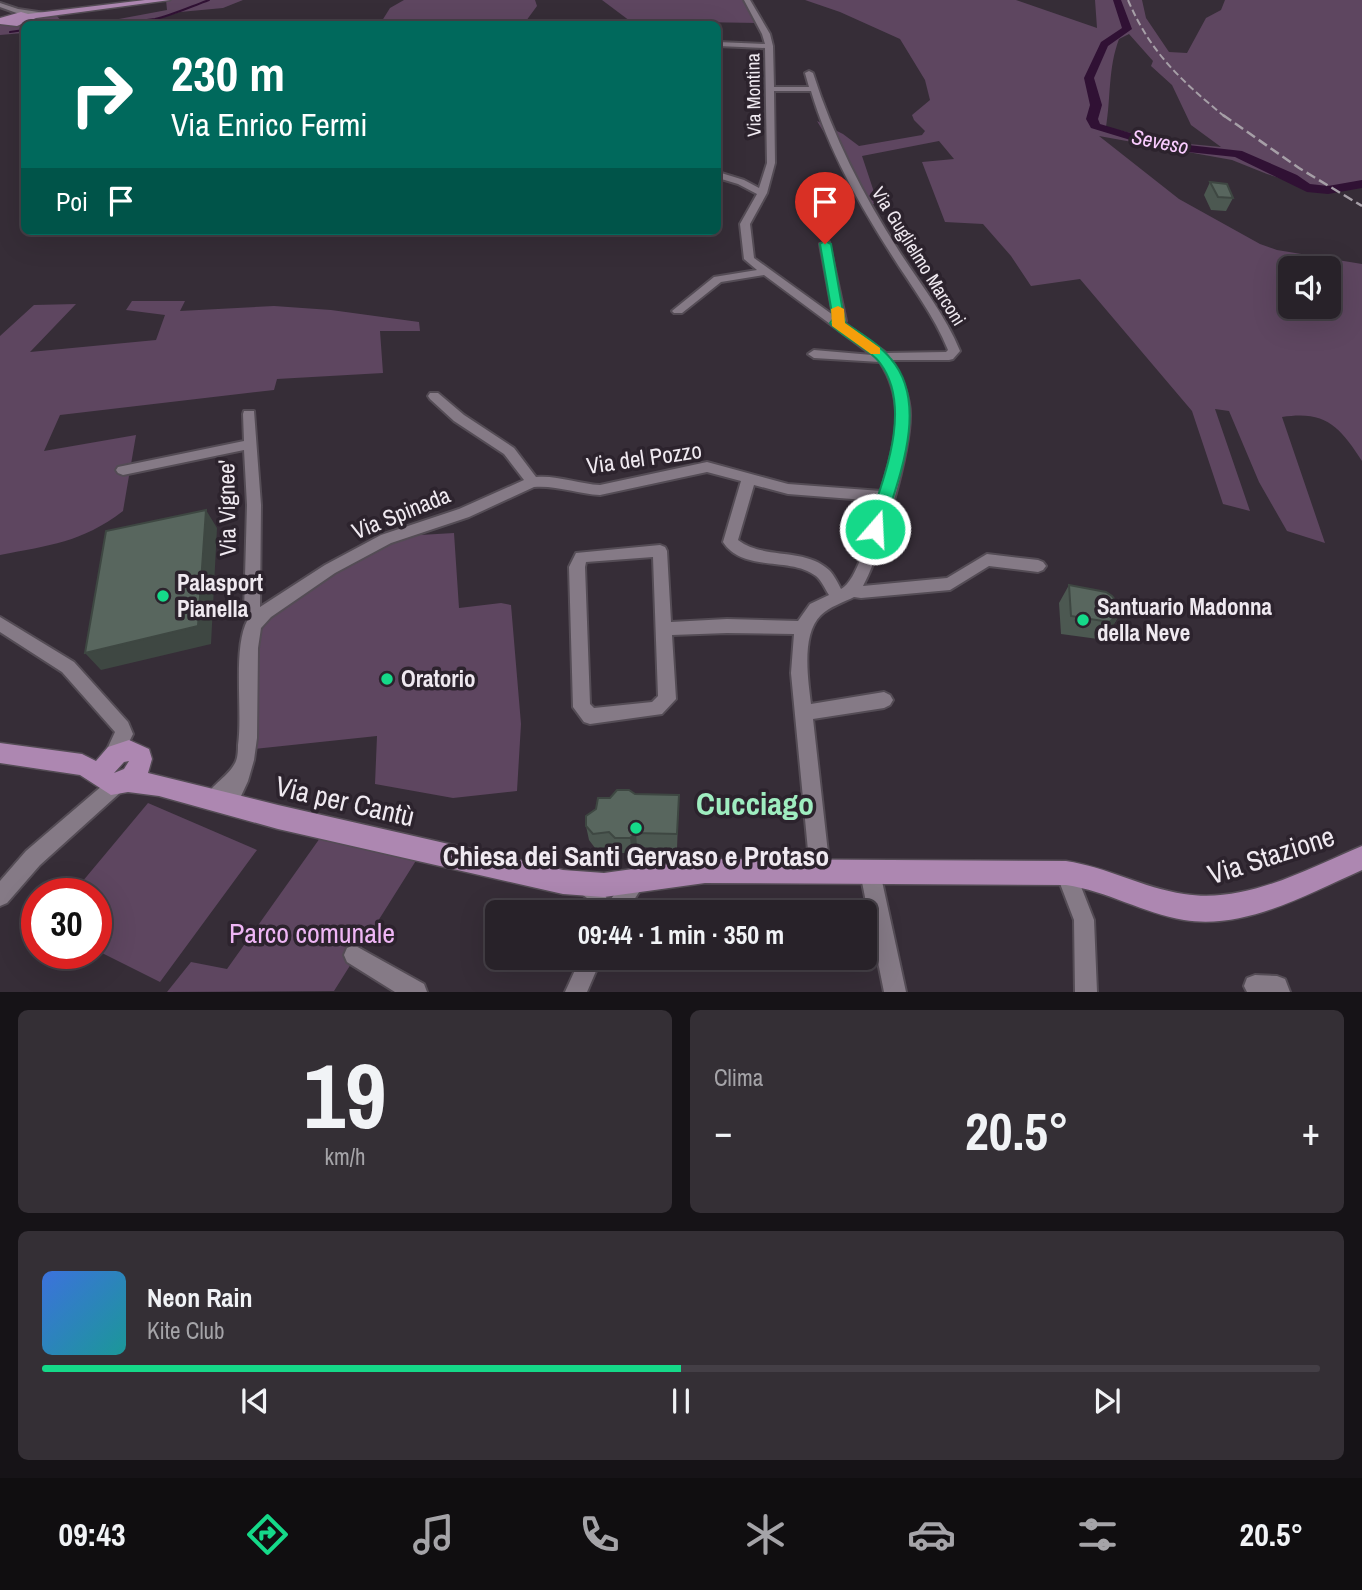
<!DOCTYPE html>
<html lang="it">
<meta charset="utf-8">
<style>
:root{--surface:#282229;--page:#342f35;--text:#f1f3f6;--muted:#a5a4a8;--line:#443f46;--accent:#15d989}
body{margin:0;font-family:"Archivo Narrow",sans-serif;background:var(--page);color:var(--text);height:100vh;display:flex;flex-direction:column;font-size:26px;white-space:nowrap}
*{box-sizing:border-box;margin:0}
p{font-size:23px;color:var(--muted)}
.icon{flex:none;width:38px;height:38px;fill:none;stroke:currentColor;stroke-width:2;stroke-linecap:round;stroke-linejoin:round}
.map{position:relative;height:992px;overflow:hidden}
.drawer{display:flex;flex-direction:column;gap:18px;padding:18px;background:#161317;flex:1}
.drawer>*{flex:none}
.top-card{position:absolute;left:21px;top:21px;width:700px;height:214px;border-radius:10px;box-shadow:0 7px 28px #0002,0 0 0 2px var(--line);background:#00695c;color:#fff;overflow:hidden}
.fabs{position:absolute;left:1278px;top:256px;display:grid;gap:14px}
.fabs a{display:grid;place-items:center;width:63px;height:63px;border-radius:10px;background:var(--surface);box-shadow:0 7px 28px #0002,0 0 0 2px var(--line);font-size:35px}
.speed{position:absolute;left:21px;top:878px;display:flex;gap:14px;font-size:35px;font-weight:700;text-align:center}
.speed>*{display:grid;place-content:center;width:91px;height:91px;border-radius:50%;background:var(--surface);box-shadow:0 7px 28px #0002,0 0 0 2px var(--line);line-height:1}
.speed .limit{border:10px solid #d22;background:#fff;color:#111}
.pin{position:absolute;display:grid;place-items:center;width:60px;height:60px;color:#fff;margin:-72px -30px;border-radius:50% 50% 50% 0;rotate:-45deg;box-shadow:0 0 7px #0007}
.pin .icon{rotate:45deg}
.me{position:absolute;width:77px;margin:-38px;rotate:19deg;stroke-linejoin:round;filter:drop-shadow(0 0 5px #0008)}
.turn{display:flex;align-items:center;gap:24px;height:147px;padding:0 35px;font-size:32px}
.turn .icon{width:91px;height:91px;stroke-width:2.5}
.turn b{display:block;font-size:49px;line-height:60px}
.then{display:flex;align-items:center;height:66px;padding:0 35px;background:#0003;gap:14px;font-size:26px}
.big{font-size:52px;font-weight:700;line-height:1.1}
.drawer .tile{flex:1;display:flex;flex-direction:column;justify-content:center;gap:10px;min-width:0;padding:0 24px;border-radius:10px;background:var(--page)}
.drawer .dial{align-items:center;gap:0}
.dial b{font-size:91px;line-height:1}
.song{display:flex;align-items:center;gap:21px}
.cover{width:84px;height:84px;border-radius:10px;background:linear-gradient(135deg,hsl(220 70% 55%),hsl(180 70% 35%))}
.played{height:7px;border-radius:4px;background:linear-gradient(90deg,var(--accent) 50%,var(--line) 50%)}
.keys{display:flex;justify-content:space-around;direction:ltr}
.heat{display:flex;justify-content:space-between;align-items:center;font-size:38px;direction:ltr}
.drawer .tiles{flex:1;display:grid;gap:18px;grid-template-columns:1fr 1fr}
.tile:last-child{grid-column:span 2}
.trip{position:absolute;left:485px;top:900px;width:392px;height:70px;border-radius:10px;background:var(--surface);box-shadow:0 7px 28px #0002,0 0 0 2px var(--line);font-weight:700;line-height:70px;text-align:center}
.menu{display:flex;height:112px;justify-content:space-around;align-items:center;background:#100e10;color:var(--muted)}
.menu .icon{width:49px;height:49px}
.menu .active{color:var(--accent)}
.menu b{font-size:32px;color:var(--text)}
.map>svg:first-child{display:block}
</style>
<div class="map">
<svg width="1362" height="992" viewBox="0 0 1362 992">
<rect width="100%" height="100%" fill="#362d37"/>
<path fill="#5e4660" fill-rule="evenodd" d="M 166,0 L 243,0 L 223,8 L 180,12 L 141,24 L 92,24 L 167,10 Z
M 404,0 L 535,0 L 537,6 L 526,21 L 517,24 L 380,24 L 390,8 Z
M 602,0 L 747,0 L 760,23 L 630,21 Z
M 805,0 L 1016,0 L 1097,28 L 1095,0 L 1142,0 L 1146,18 L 1169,52 L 1187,53 L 1206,18 L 1221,10 L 1225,0 L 1362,0 L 1362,184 L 1328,190 L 1314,189 L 1267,174 L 1232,160 L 1099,136 L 1179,199 L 1260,244 L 1277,250 L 1362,264 L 1362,461 C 1340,427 1326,410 1282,417 L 1325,543 L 1287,531 L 1259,482 L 1229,411 L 1215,409 L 1250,511 L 1223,504 L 1192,411 L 1080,279 L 1031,286 L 1011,256 L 983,224 L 945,222 L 922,162 L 954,159 L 939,141 L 862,156 L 877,201 L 869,208 L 817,121 L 843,134 L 859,146 L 922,135 L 925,131 L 914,120 L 912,115 L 930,100 L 925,80 L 900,39 L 840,12 ZM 1129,34 L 1153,61 L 1151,66 L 1172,85 L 1191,125 L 1221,147 L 1168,142 L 1106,127 C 1111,97 1108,68 1119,39 ZM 1290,268 L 1328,268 L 1328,306 L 1290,306 Z
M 56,15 L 64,24 L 24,24 L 24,35 L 23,33 L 0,35 L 0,25 Z
M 132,301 L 185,301 L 180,311 L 274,306 L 331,310 L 419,322 L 420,331 L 380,331 L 383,373 L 277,379 L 274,390 L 60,415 L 44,451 L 136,435 L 123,511 C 81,543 50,545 0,555 L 0,336 L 34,305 L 76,304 L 30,352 L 156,340 L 165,315 L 126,310 Z
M 454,533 L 459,608 L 501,603 L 511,605 L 521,724 L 517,791 L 453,798 L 375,784 L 377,736 L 253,749 L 258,635 L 272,615 L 334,572 L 391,543 L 420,535 Z
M 148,803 L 257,850 L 160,982 L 96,950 L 96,894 L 72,894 Z
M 320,838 L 417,859 L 334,991 L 167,992 L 191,962 L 227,969 Z"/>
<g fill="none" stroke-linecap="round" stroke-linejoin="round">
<path stroke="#301134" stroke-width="2" d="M 63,24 L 75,24
M 111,24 C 127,19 139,22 155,19 C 173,15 192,6 209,0
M 10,32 L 24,30"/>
<path fill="#301134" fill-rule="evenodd" d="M 1113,0 L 1121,0 L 1132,29 L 1108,46 L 1094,78 L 1102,105 L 1098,119 L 1100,124 L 1161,142 L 1242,151 L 1297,175 L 1310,184 L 1328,186 L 1362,180 L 1362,188 L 1328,194 L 1307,192 L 1235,157 L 1160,149 L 1091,128 L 1086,119 L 1090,105 L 1084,78 L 1101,42 L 1122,28 Z"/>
<g stroke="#544c55" stroke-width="4">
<path id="minor" d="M 744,0 L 750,0 L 770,34 L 773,46 L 774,87 L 809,87 L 805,73 L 809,71 L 813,73 C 833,136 863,195 899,251 C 920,284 945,314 960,351 L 953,359 L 949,360 L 891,360 C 901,376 910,396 910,415 C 910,453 882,551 863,586 L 947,578 L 987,554 L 1038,560 L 1043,562 L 1046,566 L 1043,570 L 1038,572 L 989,566 L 950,590 L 861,598 L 854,597 C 844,602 829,607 821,615 C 801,634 808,679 811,704 L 884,692 L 890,695 L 893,700 L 890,705 L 884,708 L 813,719 L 830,871 L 827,878 L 820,881 L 813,878 L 810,871 L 791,673 L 794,634 L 727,633 L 672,635 L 676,699 L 662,714 L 590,724 L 584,722 L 573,707 L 569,567 L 576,553 L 660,545 L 665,547 L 667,551 L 671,622 L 727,619 L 798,621 L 810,604 L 829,595 C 825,589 822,581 816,576 C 790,556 743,573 723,542 L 741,481 L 707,472 L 600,495 C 578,494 556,485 534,487 L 469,517 L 391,543 L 335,573 L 271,617 L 261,628 L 258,648 L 257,738 L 254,760 L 248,781 L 235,809 L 228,812 L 221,809 L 220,806 L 214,808 L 207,805 L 205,799 C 211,784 230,776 236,761 C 238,756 238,749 238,745 C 243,711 232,647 248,619 L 244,613 L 247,505 L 244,450 L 123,475 L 118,473 L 116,470 L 118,467 L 244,441 L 243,414 L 244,411 L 254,411 L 261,505 L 260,607 L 325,565 L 381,535 L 459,509 L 524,480 L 504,454 L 454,421 L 430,399 L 428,396 L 430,393 L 438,393 L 464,415 L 514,448 L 536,477 C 557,475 579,484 600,485 L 707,462 L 788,484 L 881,491 C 894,446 908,405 880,362 L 814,358 L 808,354 L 814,350 L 872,355 L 764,275 L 721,282 L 682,313 L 674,313 L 672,311 L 714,277 L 757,270 L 744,259 L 740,224 L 757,194 L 738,184 L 718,178 L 718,172 L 744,180 L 759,188 L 767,163 L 765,48 L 718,46 L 718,42 L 765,44 L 762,34 ZM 774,91 L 811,91 C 828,149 859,204 891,254 C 911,286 934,315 948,350 L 946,352 L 886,353 L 844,323 L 846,321 L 829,242 L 820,244 L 833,315 L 754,258 L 750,224 L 767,193 L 775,163 ZM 754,485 L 788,494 L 878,501 C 872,522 859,580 841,589 C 838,583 834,575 829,570 C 805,547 764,560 738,540 ZM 653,557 L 658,696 L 652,702 L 594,708 L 590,704 L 585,567 L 586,562 Z
M 0,3 L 18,9 L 52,14 C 44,19 33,11 25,16 L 0,7 Z
M 0,617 L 74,662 L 128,722 L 133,734 L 119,762 L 113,764 L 107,762 L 104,756 L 115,732 L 62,672 L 0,632 Z
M 116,776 L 122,779 L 125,785 L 122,791 L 40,865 L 7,903 L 0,906 L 0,881 L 26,851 L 110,779 Z
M 870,862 L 877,865 L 880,872 L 906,992 L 884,992 L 860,872 L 863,865 Z
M 1066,863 L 1073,866 L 1094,920 L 1097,992 L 1075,992 L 1074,920 L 1056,873 L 1059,866 Z
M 635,873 L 642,876 L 645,883 L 626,912 L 591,912 L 587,898 L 579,892 L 576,885 L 579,878 L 586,875 C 600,881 604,889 608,903 L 628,876 Z
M 354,945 L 424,984 L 427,992 L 395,992 L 347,962 L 344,955 L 347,948 Z
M 581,957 L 602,957 L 587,992 L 565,992 Z
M 1255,975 L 1277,976 L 1285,979 L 1290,992 L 1247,992 L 1244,986 L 1247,978 Z"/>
</g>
<g stroke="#544c55" stroke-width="3">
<path id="major" d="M 145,0 L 170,0 L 36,18 L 17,26 L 0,24 L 0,18 L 21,12 L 28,14 Z
M 129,740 L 149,749 L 152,759 L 148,773 L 278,805 L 563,870 L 604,873 L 705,859 L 1066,861 C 1107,867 1143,888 1184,894 C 1246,904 1307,869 1362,846 L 1362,870 C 1308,894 1245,930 1184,920 C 1143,913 1107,891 1066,885 L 705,883 L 604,897 L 563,894 L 278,829 L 159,796 L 128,792 L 111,795 L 80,775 L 0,763 L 0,743 L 82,754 L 96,761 L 108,747 ZM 129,761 L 124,769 L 114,773 L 124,762 Z"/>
</g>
<use href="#minor" fill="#857a86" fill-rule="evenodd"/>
<use href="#major" fill="#ad87b1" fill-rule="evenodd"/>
<path stroke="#a69fa7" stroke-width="2" stroke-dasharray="7 3.5" stroke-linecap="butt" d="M 1128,0 C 1151,54 1181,80 1225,117"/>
<path stroke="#a69fa7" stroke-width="2.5" stroke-dasharray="10 4.5" stroke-linecap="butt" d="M 1223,115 L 1299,168 L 1362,206"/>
</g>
<path fill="#4c5851" d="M 1210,182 L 1233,198 L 1226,211 L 1211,210 L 1204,195 Z
M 1069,585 L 1120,614 L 1109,632 L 1098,639 L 1061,634 L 1059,603 Z
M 635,794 L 679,795 L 677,849 L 637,847 L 632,853 L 617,853 L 611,847 L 595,848 L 589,840 L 586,826 L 596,809 Z"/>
<path fill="#3e4742" d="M 206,510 L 217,528 L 211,644 L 101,670 L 85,653 Z
M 1120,614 L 1109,632 L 1098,639 L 1109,622 Z
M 636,833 L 637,847 L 632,853 L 630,838 Z"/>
<path fill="#58665e" stroke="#3e4742" stroke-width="2" d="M 1210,182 L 1227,184 L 1233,198 L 1218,197 Z
M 206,510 L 198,626 L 85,653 L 106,531 Z
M 1069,585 L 1106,592 L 1112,596 L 1118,604 L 1120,614 L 1109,622 L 1071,616 Z
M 617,790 L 629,790 L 635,794 L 679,795 L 677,834 L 636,833 L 630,838 L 615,838 L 609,832 L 593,834 L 586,826 L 586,816 L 596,809 L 598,798 L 610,798 Z"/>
<path fill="#15d989" stroke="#0e8d59" stroke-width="2" d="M 825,241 L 831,244 L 845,323 C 861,334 879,344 891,359 C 930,404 898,480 883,529 L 875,535 L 867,529 C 882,482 914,408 880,363 C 867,346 844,339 830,323 L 833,319 L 820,244 Z"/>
<path fill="#f59e0b" d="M 838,306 L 844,309 L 845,323 L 880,348 L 880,354 L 871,354 L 832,326 L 831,309 Z"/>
<g fill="#15d989" stroke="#2c232d" stroke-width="2.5">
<circle cx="163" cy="596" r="7"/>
<circle cx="1083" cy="620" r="7"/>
<circle cx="387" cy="679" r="7"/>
<circle cx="636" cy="828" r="7"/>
</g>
<g text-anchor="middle" stroke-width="7" stroke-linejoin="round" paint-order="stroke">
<g font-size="19" fill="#efe9f0" stroke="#2c232d">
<text transform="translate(753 95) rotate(-91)" y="7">Via Montina</text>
<text transform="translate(919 256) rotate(58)" y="7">Via Guglielmo Marconi</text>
</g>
<g font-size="21" font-style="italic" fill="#faccff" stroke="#2c232d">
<text transform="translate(1160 142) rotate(11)" y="7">Seveso</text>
</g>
<g font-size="23" fill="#efe9f0" stroke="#2c232d">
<text transform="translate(644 458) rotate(-8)" y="8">Via del Pozzo</text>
<text transform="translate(227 508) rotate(-91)" y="8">Via Vignee'</text>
<text transform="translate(401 513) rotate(-22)" y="8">Via Spinada</text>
</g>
<g font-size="23" font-weight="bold" fill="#efe9f0" stroke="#2c232d" text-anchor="start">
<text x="177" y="591">Palasport<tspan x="177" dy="26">Pianella</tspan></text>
<text x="1097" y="615">Santuario Madonna<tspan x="1097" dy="26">della Neve</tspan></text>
<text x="401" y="687">Oratorio</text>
</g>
<g font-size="28" fill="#efe9f0" stroke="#2c232d">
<text transform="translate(345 801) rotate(13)" y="10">Via per Cantù</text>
<text transform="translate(1271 855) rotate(-18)" y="10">Via Stazione</text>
</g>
<g font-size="28" font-weight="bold" fill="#efe9f0" stroke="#2c232d">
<text x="636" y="866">Chiesa dei Santi Gervaso e Protaso</text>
</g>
<g font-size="28" fill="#efb6f5" stroke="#2c232d">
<text x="312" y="943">Parco comunale</text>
</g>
<g font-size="32" font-weight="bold" fill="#9fedc0" stroke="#2c232d">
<text x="755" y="815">Cucciago</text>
</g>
</g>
</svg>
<div class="fabs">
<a><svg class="icon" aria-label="sound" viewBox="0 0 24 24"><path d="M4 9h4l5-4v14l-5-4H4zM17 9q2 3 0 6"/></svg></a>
</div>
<div class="speed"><div class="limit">30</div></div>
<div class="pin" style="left:825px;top:244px;background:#d93025"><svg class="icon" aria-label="arrive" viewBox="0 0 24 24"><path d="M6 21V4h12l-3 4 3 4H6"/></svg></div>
<svg class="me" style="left:875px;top:529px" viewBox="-20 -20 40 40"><circle r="17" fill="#15d989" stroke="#fff" stroke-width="3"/><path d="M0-11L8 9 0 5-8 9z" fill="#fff"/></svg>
<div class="trip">09:44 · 1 min · 350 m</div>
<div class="top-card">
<div class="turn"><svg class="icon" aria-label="right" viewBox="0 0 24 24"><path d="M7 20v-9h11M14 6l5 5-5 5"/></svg><div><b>230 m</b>Via Enrico Fermi</div></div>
<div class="then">Poi<svg class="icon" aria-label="arrive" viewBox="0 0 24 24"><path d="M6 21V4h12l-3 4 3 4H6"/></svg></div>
</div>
</div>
<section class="drawer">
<div class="tiles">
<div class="tile dial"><b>19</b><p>km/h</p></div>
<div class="tile"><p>Clima</p>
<div class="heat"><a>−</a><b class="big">20.5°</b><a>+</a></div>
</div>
<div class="tile">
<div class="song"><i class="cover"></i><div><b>Neon Rain</b><p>Kite Club</p></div></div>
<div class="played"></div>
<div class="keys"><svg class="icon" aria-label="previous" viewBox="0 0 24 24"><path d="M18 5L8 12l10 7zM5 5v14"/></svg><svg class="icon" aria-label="pause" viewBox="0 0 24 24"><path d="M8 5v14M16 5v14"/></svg><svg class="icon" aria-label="next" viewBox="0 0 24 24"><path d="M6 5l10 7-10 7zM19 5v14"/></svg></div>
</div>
</div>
</section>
<nav class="menu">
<b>09:43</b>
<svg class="icon active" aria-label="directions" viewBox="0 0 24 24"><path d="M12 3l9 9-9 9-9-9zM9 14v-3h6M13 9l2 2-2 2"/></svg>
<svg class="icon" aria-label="music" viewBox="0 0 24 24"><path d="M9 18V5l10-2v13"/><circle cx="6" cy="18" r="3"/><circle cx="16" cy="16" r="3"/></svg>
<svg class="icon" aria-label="phone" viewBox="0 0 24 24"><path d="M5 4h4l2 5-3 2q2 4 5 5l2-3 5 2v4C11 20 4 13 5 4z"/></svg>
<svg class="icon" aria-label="climate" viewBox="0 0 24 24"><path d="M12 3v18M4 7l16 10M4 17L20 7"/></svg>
<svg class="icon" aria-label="car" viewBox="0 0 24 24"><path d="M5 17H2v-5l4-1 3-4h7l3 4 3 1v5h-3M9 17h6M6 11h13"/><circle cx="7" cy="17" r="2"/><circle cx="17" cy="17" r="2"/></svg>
<svg class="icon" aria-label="filters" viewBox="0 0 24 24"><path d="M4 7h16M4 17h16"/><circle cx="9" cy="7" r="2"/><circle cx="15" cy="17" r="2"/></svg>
<b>20.5°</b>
</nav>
